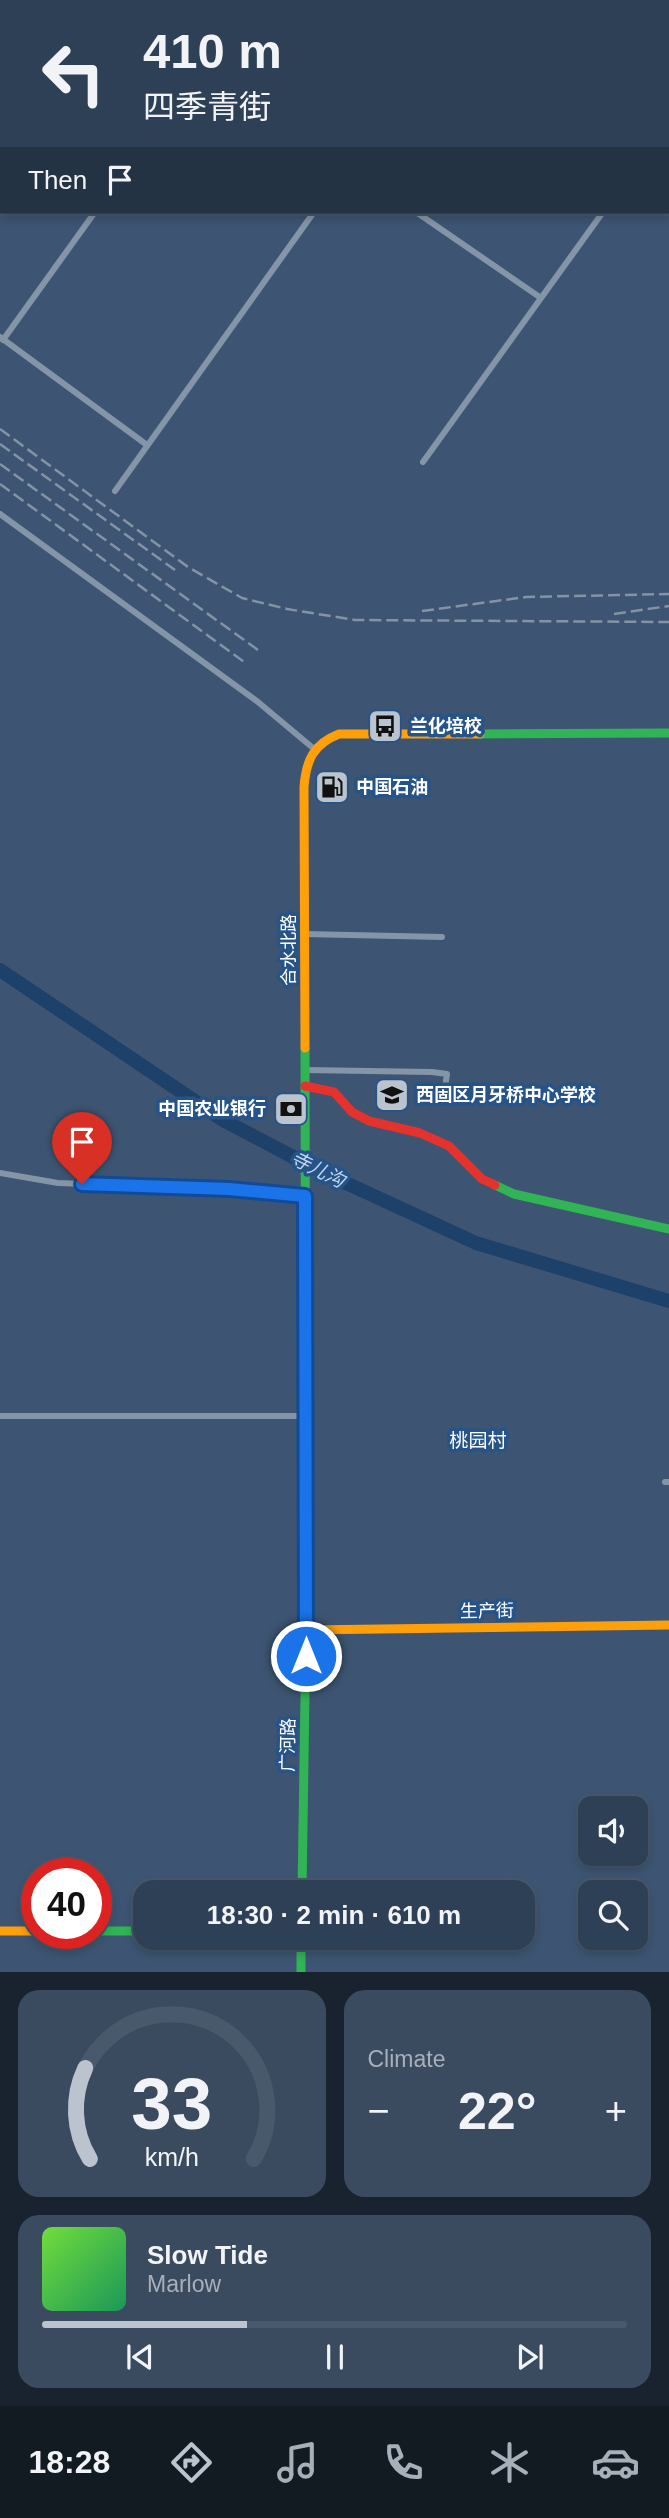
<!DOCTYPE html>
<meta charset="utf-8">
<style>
:root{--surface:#2e4056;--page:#3a4b60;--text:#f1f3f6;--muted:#a7afb9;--line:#49596c;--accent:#bbc4ce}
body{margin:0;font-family:Helvetica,"Noto Sans SC",sans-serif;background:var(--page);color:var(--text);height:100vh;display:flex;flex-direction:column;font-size:26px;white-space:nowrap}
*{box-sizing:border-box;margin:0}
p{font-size:23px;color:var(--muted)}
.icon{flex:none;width:38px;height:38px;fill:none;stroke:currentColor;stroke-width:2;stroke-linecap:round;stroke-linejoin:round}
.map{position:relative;height:1972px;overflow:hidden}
.panel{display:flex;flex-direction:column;gap:18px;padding:18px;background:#19232f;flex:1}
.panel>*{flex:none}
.top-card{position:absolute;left:0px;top:0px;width:670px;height:214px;box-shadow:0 4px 10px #0003,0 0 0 2px var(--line);background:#2e4056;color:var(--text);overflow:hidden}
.controls{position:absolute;left:578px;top:1796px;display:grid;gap:14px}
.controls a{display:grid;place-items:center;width:70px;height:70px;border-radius:14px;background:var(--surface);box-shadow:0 4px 10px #0003,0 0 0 2px var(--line);font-size:35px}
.speed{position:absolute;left:21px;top:1858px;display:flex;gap:14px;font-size:35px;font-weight:700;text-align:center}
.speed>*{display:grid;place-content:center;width:91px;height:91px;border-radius:50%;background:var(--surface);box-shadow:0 4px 10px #0003,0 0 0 2px var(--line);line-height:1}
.speed .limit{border:10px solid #d22;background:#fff;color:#111}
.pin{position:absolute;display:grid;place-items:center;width:60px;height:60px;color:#fff;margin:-72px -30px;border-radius:50% 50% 50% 0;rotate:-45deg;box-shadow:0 0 7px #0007}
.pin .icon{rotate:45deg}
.me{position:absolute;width:77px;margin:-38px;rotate:0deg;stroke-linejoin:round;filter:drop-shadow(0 0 5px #0008)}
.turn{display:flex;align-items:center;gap:24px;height:147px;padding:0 28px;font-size:32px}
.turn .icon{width:91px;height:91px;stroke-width:2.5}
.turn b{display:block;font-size:49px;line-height:60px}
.then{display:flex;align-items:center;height:66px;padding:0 28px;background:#0003;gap:14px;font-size:26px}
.big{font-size:52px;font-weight:800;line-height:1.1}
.panel .tile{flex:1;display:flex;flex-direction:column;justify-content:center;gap:10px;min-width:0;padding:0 24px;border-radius:21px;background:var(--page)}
.panel .dial{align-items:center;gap:0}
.dial svg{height:182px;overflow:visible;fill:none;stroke:var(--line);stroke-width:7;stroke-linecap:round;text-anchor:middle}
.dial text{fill:var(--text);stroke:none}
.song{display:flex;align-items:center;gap:21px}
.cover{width:84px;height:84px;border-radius:10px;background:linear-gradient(135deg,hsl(100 70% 55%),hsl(150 70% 35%))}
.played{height:7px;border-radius:4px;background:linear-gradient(90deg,var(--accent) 35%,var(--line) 35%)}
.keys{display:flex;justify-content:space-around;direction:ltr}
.heat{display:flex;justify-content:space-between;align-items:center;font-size:38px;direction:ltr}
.panel .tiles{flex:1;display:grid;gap:18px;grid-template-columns:1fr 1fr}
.tile:last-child{grid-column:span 2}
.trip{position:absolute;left:133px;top:1880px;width:402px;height:70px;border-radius:21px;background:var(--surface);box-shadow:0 4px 10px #0003,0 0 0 2px var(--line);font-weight:800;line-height:70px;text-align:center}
.dock{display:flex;height:112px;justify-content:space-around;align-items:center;background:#121a22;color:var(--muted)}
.dock .icon{width:49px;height:49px}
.dock .current{color:var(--accent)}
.dock b{font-size:32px;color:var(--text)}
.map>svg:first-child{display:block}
</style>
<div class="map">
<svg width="669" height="1972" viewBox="0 0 669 1972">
<rect width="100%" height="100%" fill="#3d5572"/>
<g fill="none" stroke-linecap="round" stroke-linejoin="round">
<path stroke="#1e416a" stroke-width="14" d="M 0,970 L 223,1120 L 320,1171 L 476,1243 L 669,1301"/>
<path stroke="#8495a7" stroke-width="6" d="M 122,0 L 124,2
M 249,2 L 250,0
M 466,2 L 467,0
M 668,121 L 669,120
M 416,212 L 541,298
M 0,337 L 147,445
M 3,340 L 95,212
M 423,462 L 603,212
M 115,491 L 314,212
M 0,514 L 258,702 L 313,748
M 304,934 L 442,937
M 305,1070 L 432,1072 L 447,1074 L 443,1101
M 0,1173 L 58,1183 L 229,1189 L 305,1196
M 0,1416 L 305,1416
M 665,1482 L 669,1482"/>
<path stroke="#30b455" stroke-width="9" d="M 480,734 L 669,733
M 495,1185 L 514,1194 L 669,1229
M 302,1892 L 306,1630 L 305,1048
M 96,1931 L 145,1931
M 301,1937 L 301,1972"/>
<path stroke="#ff9f0a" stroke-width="9" d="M 305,1048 L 304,787 C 306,761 313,744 339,734 L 480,734
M 306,1630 L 669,1625
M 0,1931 L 37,1931"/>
<path stroke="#e5322d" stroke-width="9" d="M 305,1086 L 334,1092 L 352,1112 L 369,1121 L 420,1133 L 449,1146 L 482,1179 L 495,1185"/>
<path stroke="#8493a5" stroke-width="2.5" stroke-dasharray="12 5" stroke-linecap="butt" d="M 0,429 L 188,567 L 242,598 L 287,609 L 355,620 L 669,622
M 0,444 L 175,570
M 0,464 L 258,650
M 0,484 L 247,664
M 422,611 L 526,597 L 669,594
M 614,614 L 669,606"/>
</g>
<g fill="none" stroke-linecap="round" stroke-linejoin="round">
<g stroke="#114b97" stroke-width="18">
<path id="route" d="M 82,1184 L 229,1189 L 305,1196 L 306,1656"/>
</g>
<use href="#route" stroke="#1a73e8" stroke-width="12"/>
</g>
<defs>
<g id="bus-square" transform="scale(1.75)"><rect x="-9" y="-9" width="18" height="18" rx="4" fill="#bbc4ce" stroke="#275488"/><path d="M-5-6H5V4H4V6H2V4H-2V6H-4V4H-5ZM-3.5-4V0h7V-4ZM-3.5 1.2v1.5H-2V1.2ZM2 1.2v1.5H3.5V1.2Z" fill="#111"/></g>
<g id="fuel-square" transform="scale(1.75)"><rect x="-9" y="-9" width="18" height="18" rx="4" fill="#bbc4ce" stroke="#275488"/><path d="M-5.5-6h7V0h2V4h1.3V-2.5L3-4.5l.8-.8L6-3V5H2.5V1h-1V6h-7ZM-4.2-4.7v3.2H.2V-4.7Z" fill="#111"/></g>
<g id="school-square" transform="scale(1.75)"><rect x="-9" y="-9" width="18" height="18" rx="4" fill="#bbc4ce" stroke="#275488"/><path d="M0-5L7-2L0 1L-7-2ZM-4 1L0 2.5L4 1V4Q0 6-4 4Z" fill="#111"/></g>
<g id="bank-square" transform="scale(1.75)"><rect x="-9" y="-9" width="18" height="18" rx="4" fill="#bbc4ce" stroke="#275488"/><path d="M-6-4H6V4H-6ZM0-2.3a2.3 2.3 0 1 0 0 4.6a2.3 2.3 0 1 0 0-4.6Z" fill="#111"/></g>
</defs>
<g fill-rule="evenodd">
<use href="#bus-square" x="385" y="726"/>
<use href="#fuel-square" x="332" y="787"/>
<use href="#school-square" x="392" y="1095"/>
<use href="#bank-square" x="291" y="1109"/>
</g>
<g text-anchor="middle" stroke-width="7" stroke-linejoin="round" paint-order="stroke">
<g font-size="18" font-weight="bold" fill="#fff" stroke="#275488" text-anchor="start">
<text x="410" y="732">兰化培校</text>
<text x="356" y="793">中国石油</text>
<text x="416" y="1101">西固区月牙桥中心学校</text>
<text x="266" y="1115" text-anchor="end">中国农业银行</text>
</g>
<g font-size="18" fill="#fff" stroke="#275488">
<text transform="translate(289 950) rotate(-90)" y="6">合水北路</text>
<text transform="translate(487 1611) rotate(-1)" y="6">生产街</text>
<text transform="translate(288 1745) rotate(-89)" y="6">广河路</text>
</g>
<g font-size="19" font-style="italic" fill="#bfd7f0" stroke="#275488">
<text transform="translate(318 1169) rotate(26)" y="7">寺儿沟</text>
</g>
<g font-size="19" fill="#fff" stroke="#275488">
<text x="478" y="1447">桃园村</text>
</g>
</g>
</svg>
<div class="controls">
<a><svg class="icon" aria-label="sound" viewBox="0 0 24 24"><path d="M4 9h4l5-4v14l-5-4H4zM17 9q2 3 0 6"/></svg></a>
<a><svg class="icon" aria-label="search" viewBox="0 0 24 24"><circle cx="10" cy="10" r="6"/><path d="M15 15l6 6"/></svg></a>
</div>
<div class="speed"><div class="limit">40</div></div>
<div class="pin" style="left:82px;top:1184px;background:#d93025"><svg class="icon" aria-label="arrive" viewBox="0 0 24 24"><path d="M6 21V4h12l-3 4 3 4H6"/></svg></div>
<svg class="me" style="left:306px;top:1656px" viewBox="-20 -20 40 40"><circle r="17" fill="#1a73e8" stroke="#fff" stroke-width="3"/><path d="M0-11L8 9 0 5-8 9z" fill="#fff"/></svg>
<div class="trip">18:30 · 2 min · 610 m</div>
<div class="top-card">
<div class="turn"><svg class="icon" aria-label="left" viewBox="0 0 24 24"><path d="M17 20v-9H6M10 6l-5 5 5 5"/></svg><div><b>410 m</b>四季青街</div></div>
<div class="then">Then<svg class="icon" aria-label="arrive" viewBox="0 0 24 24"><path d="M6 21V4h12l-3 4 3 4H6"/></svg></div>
</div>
</div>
<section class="panel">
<div class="tiles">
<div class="tile dial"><svg viewBox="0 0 100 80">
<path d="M14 69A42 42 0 1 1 86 69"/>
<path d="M14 69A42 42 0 0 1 12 29" stroke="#bbc4ce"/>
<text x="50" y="56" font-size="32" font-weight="700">33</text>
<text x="50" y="72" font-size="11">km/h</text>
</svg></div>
<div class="tile"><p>Climate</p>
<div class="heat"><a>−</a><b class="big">22°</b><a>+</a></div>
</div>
<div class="tile">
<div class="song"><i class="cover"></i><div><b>Slow Tide</b><p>Marlow</p></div></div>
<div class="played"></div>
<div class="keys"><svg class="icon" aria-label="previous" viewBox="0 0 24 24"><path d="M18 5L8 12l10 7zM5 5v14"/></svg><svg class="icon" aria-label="pause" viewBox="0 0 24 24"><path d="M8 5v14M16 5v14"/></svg><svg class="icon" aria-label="next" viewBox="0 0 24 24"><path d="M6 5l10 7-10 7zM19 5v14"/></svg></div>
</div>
</div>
</section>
<nav class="dock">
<b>18:28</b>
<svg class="icon current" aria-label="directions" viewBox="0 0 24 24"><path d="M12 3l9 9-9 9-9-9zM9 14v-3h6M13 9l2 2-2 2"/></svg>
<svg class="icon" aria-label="music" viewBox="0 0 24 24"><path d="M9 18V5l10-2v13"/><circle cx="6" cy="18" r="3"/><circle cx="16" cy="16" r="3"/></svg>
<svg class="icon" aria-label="phone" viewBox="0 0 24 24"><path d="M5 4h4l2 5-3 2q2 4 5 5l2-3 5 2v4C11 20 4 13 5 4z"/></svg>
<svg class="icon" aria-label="climate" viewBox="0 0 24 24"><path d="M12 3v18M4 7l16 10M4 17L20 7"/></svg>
<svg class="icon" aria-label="car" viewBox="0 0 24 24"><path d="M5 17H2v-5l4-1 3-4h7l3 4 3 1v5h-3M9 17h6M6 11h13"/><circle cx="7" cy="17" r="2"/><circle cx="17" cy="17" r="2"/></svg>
</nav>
